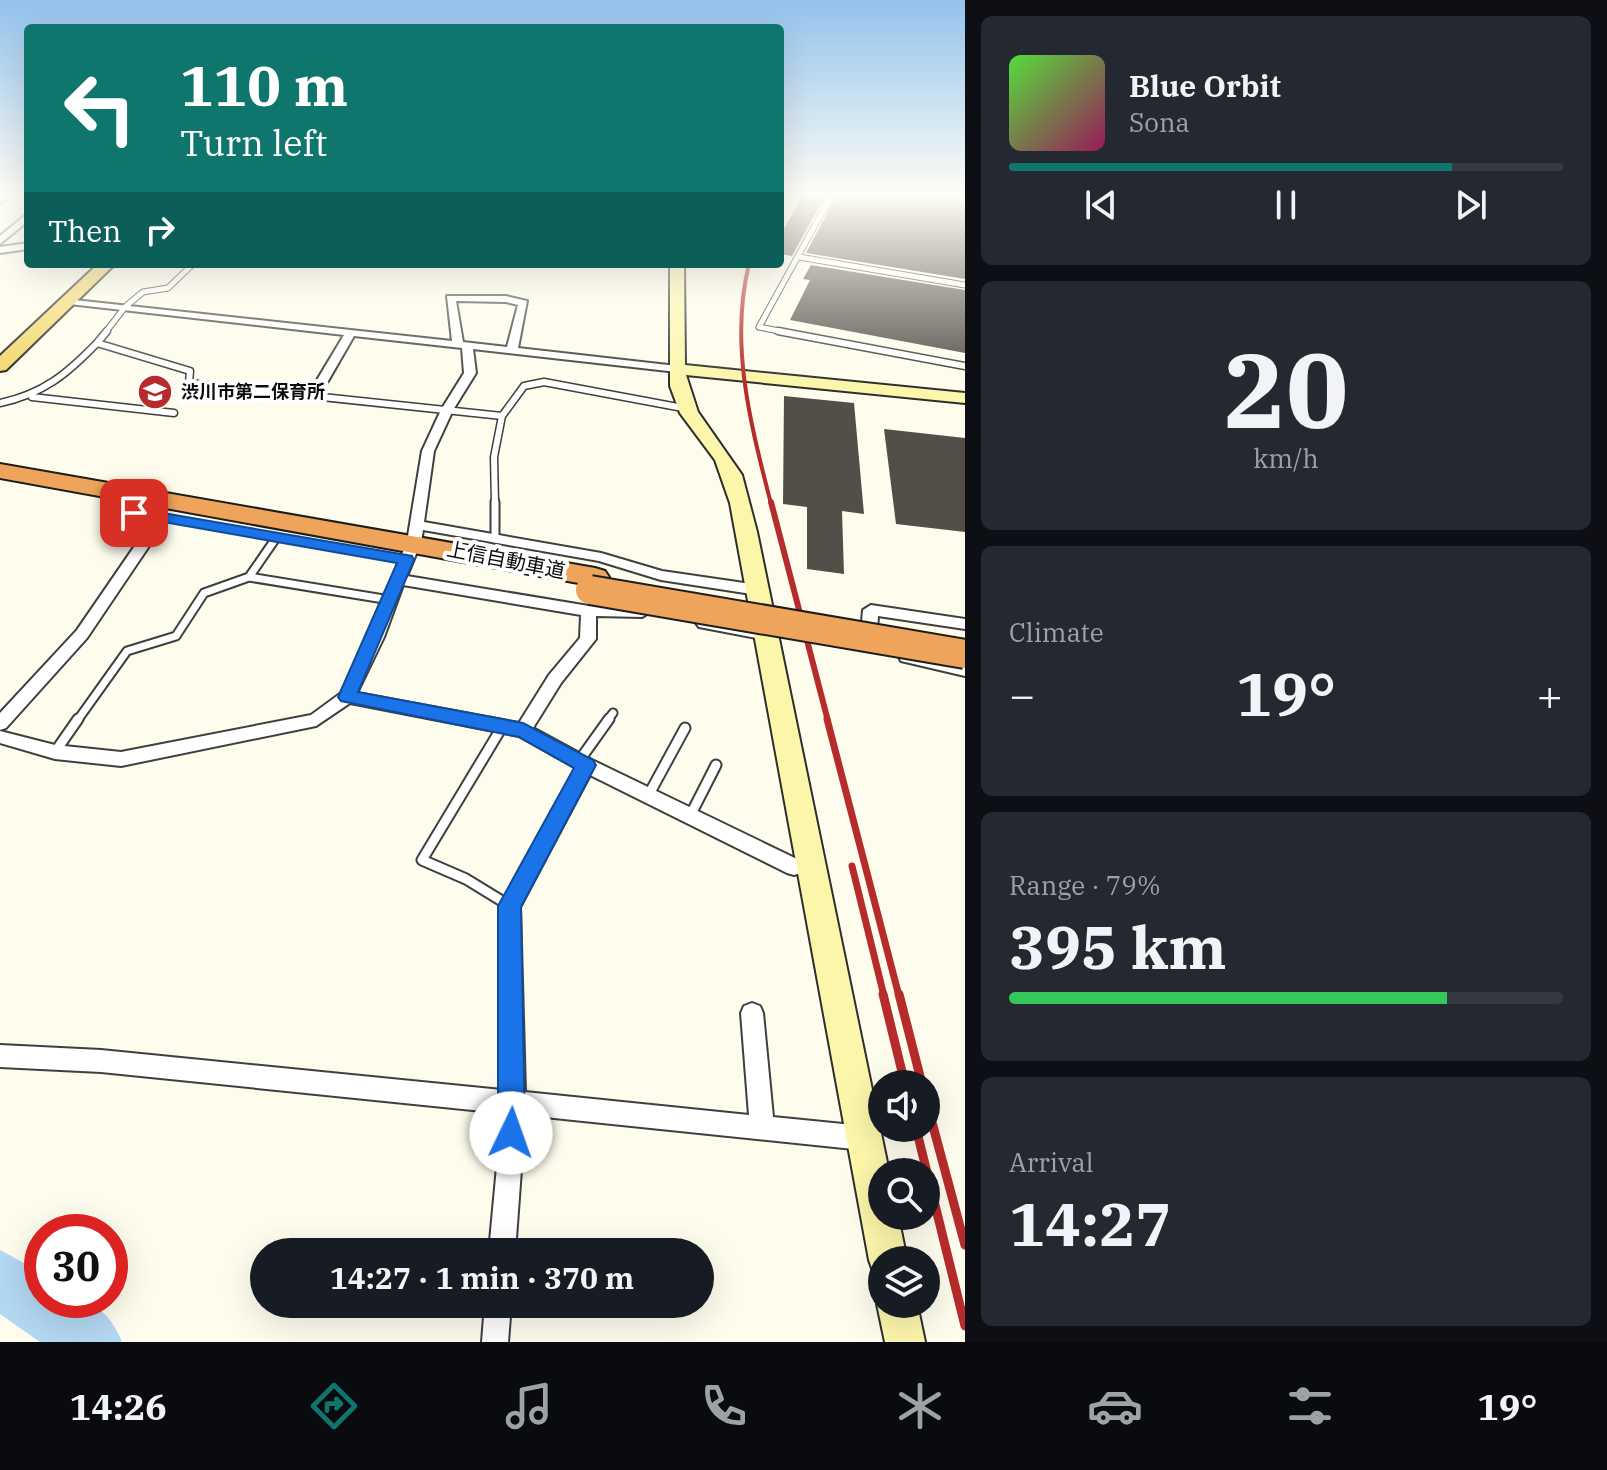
<!DOCTYPE html>
<meta charset="utf-8">
<style>
:root{--surface:#171b24;--page:#242831;--text:#f1f3f6;--muted:#9ea1a6;--line:#363941;--accent:#0f766e}
body{margin:0;font-family:"IBM Plex Serif","Noto Sans JP",serif;background:var(--page);color:var(--text);height:100vh;display:flex;flex-direction:column;font-size:30px;white-space:nowrap}
*{box-sizing:border-box;margin:0}
p{font-size:26px;color:var(--muted)}
.icon{flex:none;width:44px;height:44px;fill:none;stroke:currentColor;stroke-width:2;stroke-linecap:round;stroke-linejoin:round}
.map{position:relative;flex:1;overflow:hidden}
.side{display:flex;flex-direction:column;gap:16px;padding:16px;background:#0d0f14;width:642px}
.side>*{flex:none}
.hud{position:absolute;left:24px;top:24px;width:760px;height:244px;border-radius:8px;box-shadow:0 8px 32px #0002;background:#0f766e;color:#fff;overflow:hidden}
.tools{position:absolute;left:868px;top:1070px;display:grid;gap:16px}
.tools a{display:grid;place-items:center;width:72px;height:72px;border-radius:50%;background:var(--surface);box-shadow:0 8px 32px #0002;font-size:40px}
.speed{position:absolute;left:24px;top:1214px;display:flex;gap:16px;font-size:40px;font-weight:700;text-align:center}
.speed>*{display:grid;place-content:center;width:104px;height:104px;border-radius:50%;background:var(--surface);box-shadow:0 8px 32px #0002;line-height:1}
.speed .limit{border:12px solid #d22;background:#fff;color:#111}
.pin{position:absolute;display:grid;place-items:center;width:68px;height:68px;color:#fff;margin:-34px;border-radius:16px;box-shadow:0 4px 12px #0006}
.me{position:absolute;width:88px;margin:-44px;rotate:3deg;stroke-linejoin:round;filter:drop-shadow(0 0 6px #0008)}
.turn{display:flex;align-items:center;gap:28px;height:168px;padding:0 24px;font-size:36px}
.turn .icon{width:104px;height:104px;stroke-width:2.5}
.turn b{display:block;font-size:56px;line-height:68px}
.then{display:flex;align-items:center;height:76px;padding:0 24px;background:#0003;gap:16px;font-size:30px}
.big{font-size:60px;font-weight:800;line-height:1.1}
.side .tile{flex:1;display:flex;flex-direction:column;justify-content:center;gap:12px;min-width:0;padding:0 28px;border-radius:12px;background:var(--page)}
.side .dial{align-items:center;gap:0}
.dial b{font-size:104px;line-height:1}
.song{display:flex;align-items:center;gap:24px}
.cover{width:96px;height:96px;border-radius:12px;background:linear-gradient(135deg,hsl(110 70% 55%),hsl(330 70% 35%))}
.played{height:8px;border-radius:4px;background:linear-gradient(90deg,var(--accent) 80%,var(--line) 80%)}
.keys{display:flex;justify-content:space-around;direction:ltr}
.heat{display:flex;justify-content:space-between;align-items:center;font-size:44px;direction:ltr}
.charge{height:12px;border-radius:6px;background:linear-gradient(90deg,#34c759 79%,var(--line) 0)}
.trip{position:absolute;left:250px;top:1238px;width:464px;height:80px;border-radius:40px;background:var(--surface);box-shadow:0 8px 32px #0002;font-weight:800;line-height:80px;text-align:center}
.tabs{display:flex;height:128px;justify-content:space-around;align-items:center;background:#090b0e;color:var(--muted)}
.tabs .icon{width:56px;height:56px}
.tabs .active{color:var(--accent)}
.tabs b{font-size:36px;color:var(--text)}
main{display:flex;flex:1;min-height:0}
.map>svg:first-child{display:block}
</style>
<main>
<div class="map">
<svg width="965" height="1342" viewBox="0 0 965 1342">
<rect width="100%" height="100%" fill="#fefcec"/>
<g fill="none" stroke-linecap="round" stroke-linejoin="round">
<path fill="#b3d8f3" fill-rule="evenodd" d="M 0,1250 L 42,1273 L 42,1300 C 83,1300 105,1300 122,1342 L 40,1342 L 0,1314 Z"/>
</g>
<path fill="#544e49" d="M 802,196 L 825,196 L 792,256 L 780,254 L 780,236 Z
M 836,196 L 965,196 L 965,279 L 806,253 Z
M 811,265 L 965,290 L 965,353 L 790,320 L 810,280 L 803,279 Z
M 784,396 L 854,403 L 864,514 L 842,511 L 844,574 L 807,569 L 807,507 L 783,504 Z
M 884,429 L 965,438 L 965,532 L 896,524 Z"/>
<g fill="none" stroke-linecap="round" stroke-linejoin="round">
<g stroke="#3f3f3f" stroke-width="7">
<path id="lane-far3" d="M 799,257 L 965,285
M 105,333 L 125,307 L 143,292 L 168,288 L 193,264
M 789,333 L 759,327 L 831,196"/>
</g>
<g stroke="#3f3f3f" stroke-width="9">
<path id="lane-far2" d="M 107,331 L 97,343 L 190,371 L 189,383 L 502,416
M 778,331 L 965,366
M 32,397 L 174,413
M 0,403 C 43,394 67,374 97,343
M 495,504 L 494,457 L 502,416 L 524,386 L 544,382 L 683,408"/>
</g>
<g stroke="#3f3f3f" stroke-width="11">
<path id="lane-far1" d="M 495,502 L 495,539
M 276,538 L 249,577 L 390,600
M 77,721 L 127,651 L 176,636 L 204,593 L 249,577
M 607,721 L 613,713"/>
</g>
<g stroke="#3f3f3f" stroke-width="13">
<path id="lane" d="M 502,727 L 422,860 L 466,879 L 510,906
M 55,752 L 78,719
M 579,761 L 609,719
M 648,796 L 685,728
M 690,816 L 716,765"/>
</g>
<g stroke="#3f3f3f" stroke-width="4">
<path id="street" d="M 0,196 L 10,196 L 0,203 Z
M 28,213 L 28,221 L 0,244 L 0,236 Z
M 28,243 L 28,249 L 0,253 L 0,247 Z
M 447,296 L 506,296 L 527,301 L 518,348 L 677,366 L 683,369 L 677,372 L 473,349 L 476,373 L 453,410 L 434,451 L 424,522 L 601,553 L 662,571 L 758,585 L 765,590 L 758,595 L 661,580 L 599,561 L 423,530 L 421,542 L 407,576 L 589,606 L 647,608 L 650,612 L 642,617 L 596,616 L 596,639 L 561,683 L 533,728 L 592,760 L 801,861 L 804,867 L 801,873 L 794,875 L 787,873 L 590,775 L 520,907 L 525,1092 L 749,1115 L 741,1013 L 744,1006 L 752,1003 L 760,1006 L 763,1013 L 773,1117 L 863,1126 L 871,1130 L 875,1138 L 871,1146 L 863,1150 L 525,1115 L 515,1252 L 489,1252 L 502,1113 L 101,1072 L 0,1067 L 0,1045 L 101,1050 L 502,1090 L 500,906 L 576,768 L 519,736 L 350,703 L 316,726 L 121,766 L 55,759 L 0,743 L 0,731 L 55,745 L 121,752 L 311,715 L 341,693 L 368,637 L 407,542 L 422,451 L 441,410 L 464,373 L 462,348 L 354,336 L 320,395 L 314,398 L 308,395 L 344,335 L 69,304 L 65,303 L 65,299 L 452,341 ZM 456,301 L 506,302 L 518,305 L 507,347 L 463,342 ZM 403,585 L 581,615 L 580,638 L 549,675 L 519,723 L 357,693 L 384,637 Z
M 161,514 L 168,518 L 87,638 L 6,728 L 0,730 L 0,713 L 77,630 L 156,515 Z
M 871,605 L 965,619 L 965,629 L 878,616 L 876,646 L 868,651 L 860,646 L 863,610 Z
M 704,618 L 767,630 L 775,635 L 767,640 L 699,627 L 696,623 L 699,619 Z
M 907,652 L 965,664 L 965,676 L 901,661 L 899,657 L 901,653 Z
M 485,1304 L 511,1304 L 508,1342 L 482,1342 Z"/>
</g>
<g stroke="#2e2e2e" stroke-width="4">
<path id="secondary" d="M 670,264 L 684,264 L 685,365 L 965,393 L 965,403 L 686,375 L 698,412 L 742,475 L 757,532 L 889,1172 L 882,1172 L 882,1216 L 898,1216 L 907,1260 L 882,1260 L 882,1277 L 874,1274 L 869,1260 L 730,503 L 715,460 L 680,413 L 670,386 Z
M 882,1293 L 882,1304 L 917,1304 L 925,1342 L 885,1342 L 877,1304 Z"/>
</g>
<g stroke="#1d1d1d" stroke-width="4">
<path id="primary" d="M 98,264 L 115,264 L 6,370 L 0,371 L 0,356 Z"/>
</g>
<g stroke="#1d1d1d" stroke-width="4">
<path id="highway" d="M 0,464 L 595,568 L 605,571 L 609,577 L 605,583 L 595,586 L 0,478 Z"/>
</g>
<use href="#lane-far3" stroke="#fff" stroke-width="5"/>
<use href="#lane-far2" stroke="#fff" stroke-width="6"/>
<use href="#lane-far1" stroke="#fff" stroke-width="7"/>
<use href="#lane" stroke="#fff" stroke-width="9"/>
<use href="#street" fill="#fff" fill-rule="evenodd"/>
<use href="#secondary" fill="#fbf6aa" fill-rule="evenodd"/>
<use href="#primary" fill="#f2d768" fill-rule="evenodd"/>
<use href="#highway" fill="#eea55b" fill-rule="evenodd"/>
<path stroke="#b62b2b" stroke-width="4" d="M 780,202 L 784,196
M 749,264 C 729,345 751,425 771,504"/>
<path stroke="#b62b2b" stroke-width="6" d="M 771,502 L 828,721"/>
<path stroke="#b62b2b" stroke-width="7" d="M 827,719 L 899,996
M 852,866 L 884,996"/>
<path stroke="#b62b2b" stroke-width="9" d="M 883,994 L 905,1084
M 899,994 L 922,1084
M 926,1100 L 965,1245
M 916,1128 L 965,1326"/>
<g stroke="#1d1d1d" stroke-width="32" stroke-linecap="butt">
<path id="highway-bridge" d="M 590,590 L 965,654"/>
</g>
<use href="#highway-bridge" stroke="#eea55b" stroke-width="28"/>
</g>
<linearGradient id="sky" x2="0" y2="1"><stop stop-color="#93c2ec"/><stop offset="0.51" stop-color="#fffef6"/><stop offset="1" stop-color="#fffef6" stop-opacity="0"/></linearGradient>
<rect width="965" height="384" fill="url(#sky)"/>
<path fill="#1a73e8" stroke="#114b97" stroke-width="2" d="M 134,508 L 412,556 L 414,560 L 358,692 L 523,723 L 593,760 L 596,765 L 521,907 L 525,1133 L 521,1143 L 511,1147 L 502,1143 L 498,1133 L 498,906 L 574,768 L 519,737 L 341,701 L 338,697 L 397,563 L 129,516 L 129,510 Z"/>
<defs>
<g id="school-disc" transform="scale(1.8)"><circle r="9.5" fill="#b62b2b" stroke="#fff"/><path d="M0-5L7-2L0 1L-7-2ZM-4 1L0 2.5L4 1V4Q0 6-4 4Z" fill="#fff"/></g>
</defs>
<g fill-rule="evenodd">
<use href="#school-disc" x="155" y="392"/>
</g>
<g text-anchor="middle" stroke-width="8" stroke-linejoin="round" paint-order="stroke">
<g font-size="18" font-weight="bold" fill="#0c0c0c" stroke="#fff" text-anchor="start">
<text x="181" y="398">渋川市第二保育所</text>
</g>
<g font-size="20" fill="#0c0c0c" stroke="#fff">
<text transform="translate(506 560) rotate(11)" y="7">上信自動車道</text>
</g>
</g>
</svg>
<div class="tools">
<a><svg class="icon" aria-label="sound" viewBox="0 0 24 24"><path d="M4 9h4l5-4v14l-5-4H4zM17 9q2 3 0 6"/></svg></a>
<a><svg class="icon" aria-label="search" viewBox="0 0 24 24"><circle cx="10" cy="10" r="6"/><path d="M15 15l6 6"/></svg></a>
<a><svg class="icon" aria-label="layers" viewBox="0 0 24 24"><path d="M12 4l9 5-9 5-9-5zM3 14l9 5 9-5"/></svg></a>
</div>
<div class="speed"><div class="limit">30</div></div>
<div class="pin" style="left:134px;top:513px;background:#d93025"><svg class="icon" aria-label="arrive" viewBox="0 0 24 24"><path d="M6 21V4h12l-3 4 3 4H6"/></svg></div>
<svg class="me" style="left:511px;top:1133px" viewBox="-20 -20 40 40"><circle r="19" fill="#fff"/><path d="M0-13L10 11 0 6-10 11z" fill="#1a73e8"/></svg>
<div class="trip">14:27 · 1 min · 370 m</div>
<div class="hud">
<div class="turn"><svg class="icon" aria-label="left" viewBox="0 0 24 24"><path d="M17 20v-9H6M10 6l-5 5 5 5"/></svg><div><b>110 m</b>Turn left</div></div>
<div class="then">Then<svg class="icon" aria-label="right" viewBox="0 0 24 24"><path d="M7 20v-9h11M14 6l5 5-5 5"/></svg></div>
</div>
</div>
<section class="side">
<div class="tile">
<div class="song"><i class="cover"></i><div><b>Blue Orbit</b><p>Sona</p></div></div>
<div class="played"></div>
<div class="keys"><svg class="icon" aria-label="previous" viewBox="0 0 24 24"><path d="M18 5L8 12l10 7zM5 5v14"/></svg><svg class="icon" aria-label="pause" viewBox="0 0 24 24"><path d="M8 5v14M16 5v14"/></svg><svg class="icon" aria-label="next" viewBox="0 0 24 24"><path d="M6 5l10 7-10 7zM19 5v14"/></svg></div>
</div>
<div class="tile dial"><b>20</b><p>km/h</p></div>
<div class="tile"><p>Climate</p>
<div class="heat"><a>−</a><b class="big">19°</b><a>+</a></div>
</div>
<div class="tile"><p>Range · 79%</p><b class="big">395 km</b><div class="charge"></div></div>
<div class="tile"><p>Arrival</p><b class="big">14:27</b></div>
</section>
</main>
<nav class="tabs">
<b>14:26</b>
<svg class="icon active" aria-label="directions" viewBox="0 0 24 24"><path d="M12 3l9 9-9 9-9-9zM9 14v-3h6M13 9l2 2-2 2"/></svg>
<svg class="icon" aria-label="music" viewBox="0 0 24 24"><path d="M9 18V5l10-2v13"/><circle cx="6" cy="18" r="3"/><circle cx="16" cy="16" r="3"/></svg>
<svg class="icon" aria-label="phone" viewBox="0 0 24 24"><path d="M5 4h4l2 5-3 2q2 4 5 5l2-3 5 2v4C11 20 4 13 5 4z"/></svg>
<svg class="icon" aria-label="climate" viewBox="0 0 24 24"><path d="M12 3v18M4 7l16 10M4 17L20 7"/></svg>
<svg class="icon" aria-label="car" viewBox="0 0 24 24"><path d="M5 17H2v-5l4-1 3-4h7l3 4 3 1v5h-3M9 17h6M6 11h13"/><circle cx="7" cy="17" r="2"/><circle cx="17" cy="17" r="2"/></svg>
<svg class="icon" aria-label="filters" viewBox="0 0 24 24"><path d="M4 7h16M4 17h16"/><circle cx="9" cy="7" r="2"/><circle cx="15" cy="17" r="2"/></svg>
<b>19°</b>
</nav>
